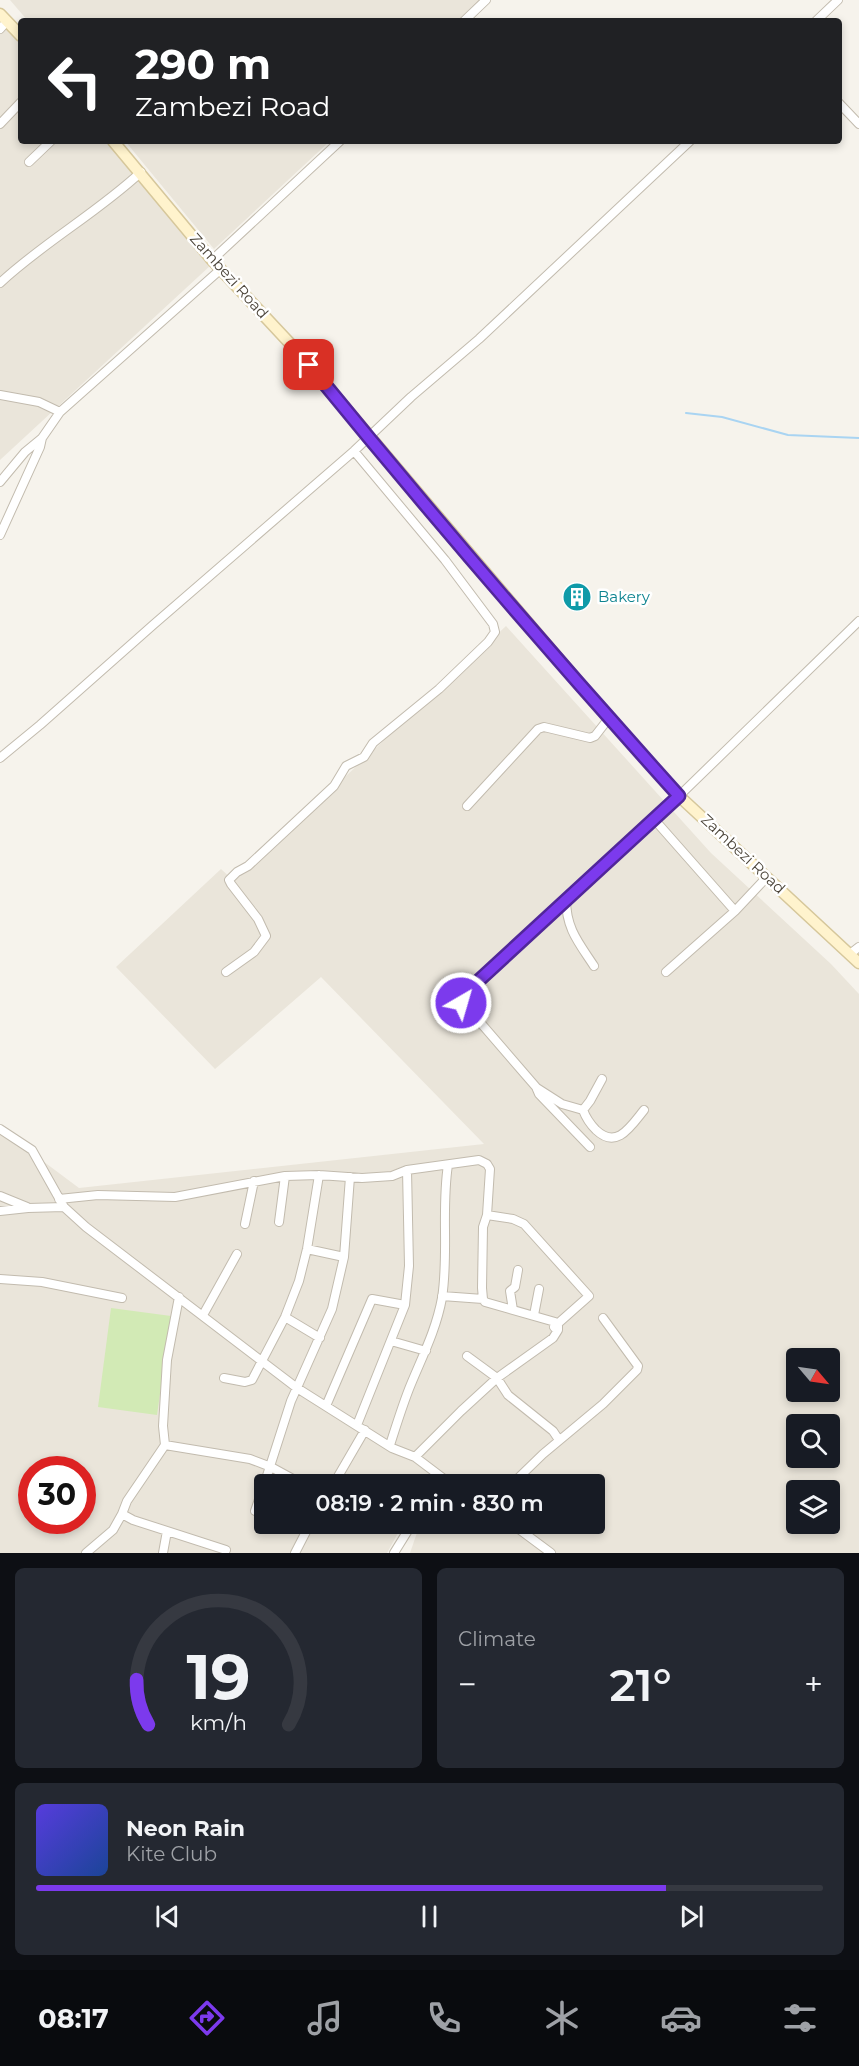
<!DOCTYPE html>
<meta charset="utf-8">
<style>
:root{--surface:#171b24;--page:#242831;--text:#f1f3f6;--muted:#9ea1a6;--line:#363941;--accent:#7c3aed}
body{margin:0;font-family:Montserrat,sans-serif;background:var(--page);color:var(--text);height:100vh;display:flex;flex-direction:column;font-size:22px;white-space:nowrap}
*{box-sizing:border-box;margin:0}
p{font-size:20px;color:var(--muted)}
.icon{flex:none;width:33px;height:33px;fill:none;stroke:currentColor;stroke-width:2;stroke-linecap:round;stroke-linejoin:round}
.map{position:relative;height:1553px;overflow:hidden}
.drawer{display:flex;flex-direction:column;gap:15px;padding:15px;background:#0d0f14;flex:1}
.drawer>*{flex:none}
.banner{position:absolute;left:18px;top:18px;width:824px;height:126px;border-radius:6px;box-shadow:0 3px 9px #0003;background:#202124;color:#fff;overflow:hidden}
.needle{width:39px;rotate:119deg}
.fabs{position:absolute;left:786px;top:1348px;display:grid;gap:12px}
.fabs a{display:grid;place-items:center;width:54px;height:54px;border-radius:6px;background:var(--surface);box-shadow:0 3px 9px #0003;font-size:30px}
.speed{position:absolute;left:18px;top:1456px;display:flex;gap:12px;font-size:30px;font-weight:700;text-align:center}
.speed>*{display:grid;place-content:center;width:78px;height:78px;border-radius:50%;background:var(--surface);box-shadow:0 3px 9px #0003;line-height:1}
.speed .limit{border:9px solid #d22;background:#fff;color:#111}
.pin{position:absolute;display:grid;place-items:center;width:51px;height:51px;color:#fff;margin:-26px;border-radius:12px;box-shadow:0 3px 9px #0006}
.me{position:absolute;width:66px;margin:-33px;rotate:38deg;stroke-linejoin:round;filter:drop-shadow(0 0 4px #0008)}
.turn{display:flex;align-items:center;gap:21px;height:126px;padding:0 18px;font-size:27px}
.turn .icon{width:78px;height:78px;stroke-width:2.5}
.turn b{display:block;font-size:42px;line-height:51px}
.big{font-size:45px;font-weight:600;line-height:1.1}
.drawer .tile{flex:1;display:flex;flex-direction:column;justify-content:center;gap:9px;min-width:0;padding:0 21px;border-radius:9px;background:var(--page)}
.drawer .dial{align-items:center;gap:0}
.dial svg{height:156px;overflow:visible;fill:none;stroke:var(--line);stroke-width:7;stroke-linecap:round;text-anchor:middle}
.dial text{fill:var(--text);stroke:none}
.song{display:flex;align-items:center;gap:18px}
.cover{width:72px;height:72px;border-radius:9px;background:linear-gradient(135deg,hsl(250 70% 55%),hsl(220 70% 35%))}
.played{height:6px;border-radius:3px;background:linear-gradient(90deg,var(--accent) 80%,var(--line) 80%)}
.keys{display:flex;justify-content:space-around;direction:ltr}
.heat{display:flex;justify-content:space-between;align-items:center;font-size:33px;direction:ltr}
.drawer .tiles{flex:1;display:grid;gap:15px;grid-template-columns:1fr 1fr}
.tile:last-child{grid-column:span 2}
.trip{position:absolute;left:254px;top:1474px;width:351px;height:60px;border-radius:6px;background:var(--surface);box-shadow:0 3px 9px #0003;font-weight:600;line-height:60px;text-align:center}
.tabs{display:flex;height:96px;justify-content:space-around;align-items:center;background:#090b0e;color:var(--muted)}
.tabs .icon{width:42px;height:42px}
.tabs .selected{color:var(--accent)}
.tabs b{font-size:27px;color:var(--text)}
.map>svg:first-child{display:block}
</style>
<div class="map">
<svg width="859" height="1553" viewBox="0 0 859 1553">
<rect width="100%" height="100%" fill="#f6f3ec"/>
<path fill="#eae5da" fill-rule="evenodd" d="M 10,0 L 480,0 L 458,21 L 28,21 Z
M 0,16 L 21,39 L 21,141 L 112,141 L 211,265 L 0,460 Z
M 125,141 L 330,141 L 214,249 Z
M 506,626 L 711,853 L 831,964 L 859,994 L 859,1553 L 410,1553 L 420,1524 L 594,1524 L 594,1485 L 264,1485 L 264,1524 L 403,1524 L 387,1553 L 0,1553 L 0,1129 L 79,1188 L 484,1144 L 321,977 L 215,1069 L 116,967 L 221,869 L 234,881 ZM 796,1359 L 830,1359 L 830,1392 L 796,1392 ZM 796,1425 L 830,1425 L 830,1458 L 796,1458 ZM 32,1470 L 82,1470 L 82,1521 L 32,1521 ZM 796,1491 L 830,1491 L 830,1524 L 796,1524 Z"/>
<path fill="#d2eab5" d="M 111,1308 L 171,1316 L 157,1415 L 98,1407 Z"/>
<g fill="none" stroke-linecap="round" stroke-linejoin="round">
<path stroke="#a9d4f2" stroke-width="2" d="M 686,413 L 722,417 L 788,435 L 859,438"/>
<g stroke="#c2bbae" stroke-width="10">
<path id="street" d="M 464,21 L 486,0
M 816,21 L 838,0
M 0,29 L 7,21
M 838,102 L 859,124
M 0,124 L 21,102
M 29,162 L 51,141
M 212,260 L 340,141
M 0,283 C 44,242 97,213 141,172
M 0,395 L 39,402 L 60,412
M 0,482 L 25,452 L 42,438
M 0,535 L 40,447 L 42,438 L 60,412 L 221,269
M 0,758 L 40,725 L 153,625 L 354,451 L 411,397 L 479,339 L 690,141
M 467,806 L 538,729 L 544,727 L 590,738 L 595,736 L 609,718
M 653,818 L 735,911
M 566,899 C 566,929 579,943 594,966
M 850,954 L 859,947
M 226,972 L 254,952 L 266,936 L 258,919 L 231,884 L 229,880 L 237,872 L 248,866 L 334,786 L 346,766 L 364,757 L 373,743 L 439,689 L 488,642 L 495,632 L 493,624 L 445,560 L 354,451
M 666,972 L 735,911 L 767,877
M 537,1088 L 562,1104 L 583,1110 C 586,1118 590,1124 596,1130 C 617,1150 631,1126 644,1110
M 583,1110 L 590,1101 L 602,1079
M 0,1129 L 32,1150 L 64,1207 L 86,1227 L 297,1388 L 392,1448 L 415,1457 L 452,1485
M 590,1147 L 539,1094 L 536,1087 L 460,999 L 463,995 L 679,796 L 859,621
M 0,1196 L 27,1207
M 59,1199 L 98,1195 L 175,1197 L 285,1176 L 319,1175 L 362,1178 L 392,1176 L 407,1170 L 479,1160 L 487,1164 L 490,1169 L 487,1215 L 483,1227 L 482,1288 L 483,1299
M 0,1211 L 28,1208 L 64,1207
M 487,1215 L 513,1219 L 524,1224 L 589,1296 L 554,1327
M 279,1222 L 285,1176
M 245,1224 L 254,1181
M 307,1249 L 344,1257
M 0,1279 L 42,1282 L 122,1298
M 513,1310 L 510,1291 L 515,1287 L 518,1270
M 203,1315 L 237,1254
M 534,1315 L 539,1289
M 285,1317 L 320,1338
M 391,1341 L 426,1351
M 467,1356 L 497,1378 L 508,1395 L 553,1431 L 559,1440
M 224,1378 L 245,1382 L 252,1380 L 285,1317 L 299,1281 L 307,1249 L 319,1175
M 326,1406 L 372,1299 L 405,1305
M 357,1425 L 405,1305 L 409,1266 L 407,1170
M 165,1445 L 250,1459 L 271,1467 L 304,1485
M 390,1445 C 396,1426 402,1407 409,1389 C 421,1359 436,1331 442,1298 C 449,1254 441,1209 448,1165
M 415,1457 L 461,1411 L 497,1378 L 553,1338 L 558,1330 L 558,1326 L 554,1327 L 555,1322 L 485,1302 L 483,1299 L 442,1296
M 264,1485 L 291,1401 L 332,1309 L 344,1257 L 350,1177
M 333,1485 L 365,1430
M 435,1485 L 440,1477
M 511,1485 L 543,1454 L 603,1404 L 637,1370 L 638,1366 L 603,1318
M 255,1511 L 264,1485
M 122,1514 L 127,1501 L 165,1445 L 163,1426 L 167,1360 L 179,1297
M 512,1524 L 551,1553
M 86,1553 L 113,1530 L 122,1514 L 133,1520 L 226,1550
M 163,1553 L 167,1531
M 295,1553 L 310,1524
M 394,1553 L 412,1524"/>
</g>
<g stroke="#d6c79b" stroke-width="13">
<path id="secondary" d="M 0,14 L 21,36
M 113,141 L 212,260 L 297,351 L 609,718 L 679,796 L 859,963"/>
</g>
<use href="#street" stroke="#fff" stroke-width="8"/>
<use href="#secondary" stroke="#fff3cd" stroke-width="10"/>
</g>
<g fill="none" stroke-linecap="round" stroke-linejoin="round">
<g stroke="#51269a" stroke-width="15">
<path id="route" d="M 309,365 C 429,512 552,655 679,796 L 463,995 L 460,999 L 461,1003"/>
</g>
<use href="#route" stroke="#7c3aed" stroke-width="10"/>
</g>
<defs>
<g id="building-disc" transform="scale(1.5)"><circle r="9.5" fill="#0f9aa8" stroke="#fff"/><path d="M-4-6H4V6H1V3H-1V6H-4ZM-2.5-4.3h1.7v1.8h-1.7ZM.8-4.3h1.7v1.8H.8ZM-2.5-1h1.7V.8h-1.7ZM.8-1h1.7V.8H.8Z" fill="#fff"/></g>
</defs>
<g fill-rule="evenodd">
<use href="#building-disc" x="577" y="597"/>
</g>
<g text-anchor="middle" stroke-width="5" stroke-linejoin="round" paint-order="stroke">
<g font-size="15" fill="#4b4439" stroke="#fff">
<text transform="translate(229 276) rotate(48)" y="5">Zambezi Road</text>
<text transform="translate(743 854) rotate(43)" y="5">Zambezi Road</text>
</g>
<g font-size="15" fill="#0d838f" stroke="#fff" text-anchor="start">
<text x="598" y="602">Bakery</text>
</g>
</g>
</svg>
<div class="fabs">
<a><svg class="needle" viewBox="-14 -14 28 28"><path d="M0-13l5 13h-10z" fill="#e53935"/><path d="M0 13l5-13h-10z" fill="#9ea1a6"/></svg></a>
<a><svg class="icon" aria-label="search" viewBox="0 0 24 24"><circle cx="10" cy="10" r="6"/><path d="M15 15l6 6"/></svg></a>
<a><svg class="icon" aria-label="layers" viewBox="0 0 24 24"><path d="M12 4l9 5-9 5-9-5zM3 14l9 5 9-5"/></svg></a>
</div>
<div class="speed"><div class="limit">30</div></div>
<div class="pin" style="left:309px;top:365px;background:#d93025"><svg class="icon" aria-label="arrive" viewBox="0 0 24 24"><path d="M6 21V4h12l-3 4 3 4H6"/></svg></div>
<svg class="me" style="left:461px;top:1003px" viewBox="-20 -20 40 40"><circle r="17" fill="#7c3aed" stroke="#fff" stroke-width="3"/><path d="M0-11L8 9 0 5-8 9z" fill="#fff"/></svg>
<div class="trip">08:19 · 2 min · 830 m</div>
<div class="banner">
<div class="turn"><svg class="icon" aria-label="left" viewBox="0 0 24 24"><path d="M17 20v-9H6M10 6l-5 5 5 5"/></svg><div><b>290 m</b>Zambezi Road</div></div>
</div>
</div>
<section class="drawer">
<div class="tiles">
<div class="tile dial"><svg viewBox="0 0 100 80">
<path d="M14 69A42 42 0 1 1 86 69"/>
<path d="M14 69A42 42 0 0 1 8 46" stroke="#7c3aed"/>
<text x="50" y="56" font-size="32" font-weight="700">19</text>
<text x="50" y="72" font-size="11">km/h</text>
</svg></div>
<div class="tile"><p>Climate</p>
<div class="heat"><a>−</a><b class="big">21°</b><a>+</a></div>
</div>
<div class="tile">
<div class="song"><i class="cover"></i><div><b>Neon Rain</b><p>Kite Club</p></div></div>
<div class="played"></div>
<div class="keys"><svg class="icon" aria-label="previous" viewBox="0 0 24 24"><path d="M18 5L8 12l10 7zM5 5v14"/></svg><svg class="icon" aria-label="pause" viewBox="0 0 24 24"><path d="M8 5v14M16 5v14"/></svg><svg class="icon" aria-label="next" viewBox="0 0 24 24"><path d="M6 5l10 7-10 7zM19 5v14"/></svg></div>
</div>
</div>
</section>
<nav class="tabs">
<b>08:17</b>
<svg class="icon selected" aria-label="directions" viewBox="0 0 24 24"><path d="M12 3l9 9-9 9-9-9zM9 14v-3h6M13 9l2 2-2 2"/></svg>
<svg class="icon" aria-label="music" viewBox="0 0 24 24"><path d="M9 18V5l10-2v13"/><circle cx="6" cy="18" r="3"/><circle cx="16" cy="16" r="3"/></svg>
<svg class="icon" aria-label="phone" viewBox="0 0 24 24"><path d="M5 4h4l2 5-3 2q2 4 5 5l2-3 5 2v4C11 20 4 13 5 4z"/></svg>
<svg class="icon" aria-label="climate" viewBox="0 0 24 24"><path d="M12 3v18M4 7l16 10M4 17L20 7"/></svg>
<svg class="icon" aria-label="car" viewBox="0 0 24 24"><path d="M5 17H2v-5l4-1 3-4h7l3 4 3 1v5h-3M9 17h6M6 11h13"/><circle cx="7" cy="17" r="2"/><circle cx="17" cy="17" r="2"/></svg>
<svg class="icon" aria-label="filters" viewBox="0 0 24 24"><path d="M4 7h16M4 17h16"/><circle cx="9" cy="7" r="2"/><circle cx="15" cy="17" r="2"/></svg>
</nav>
